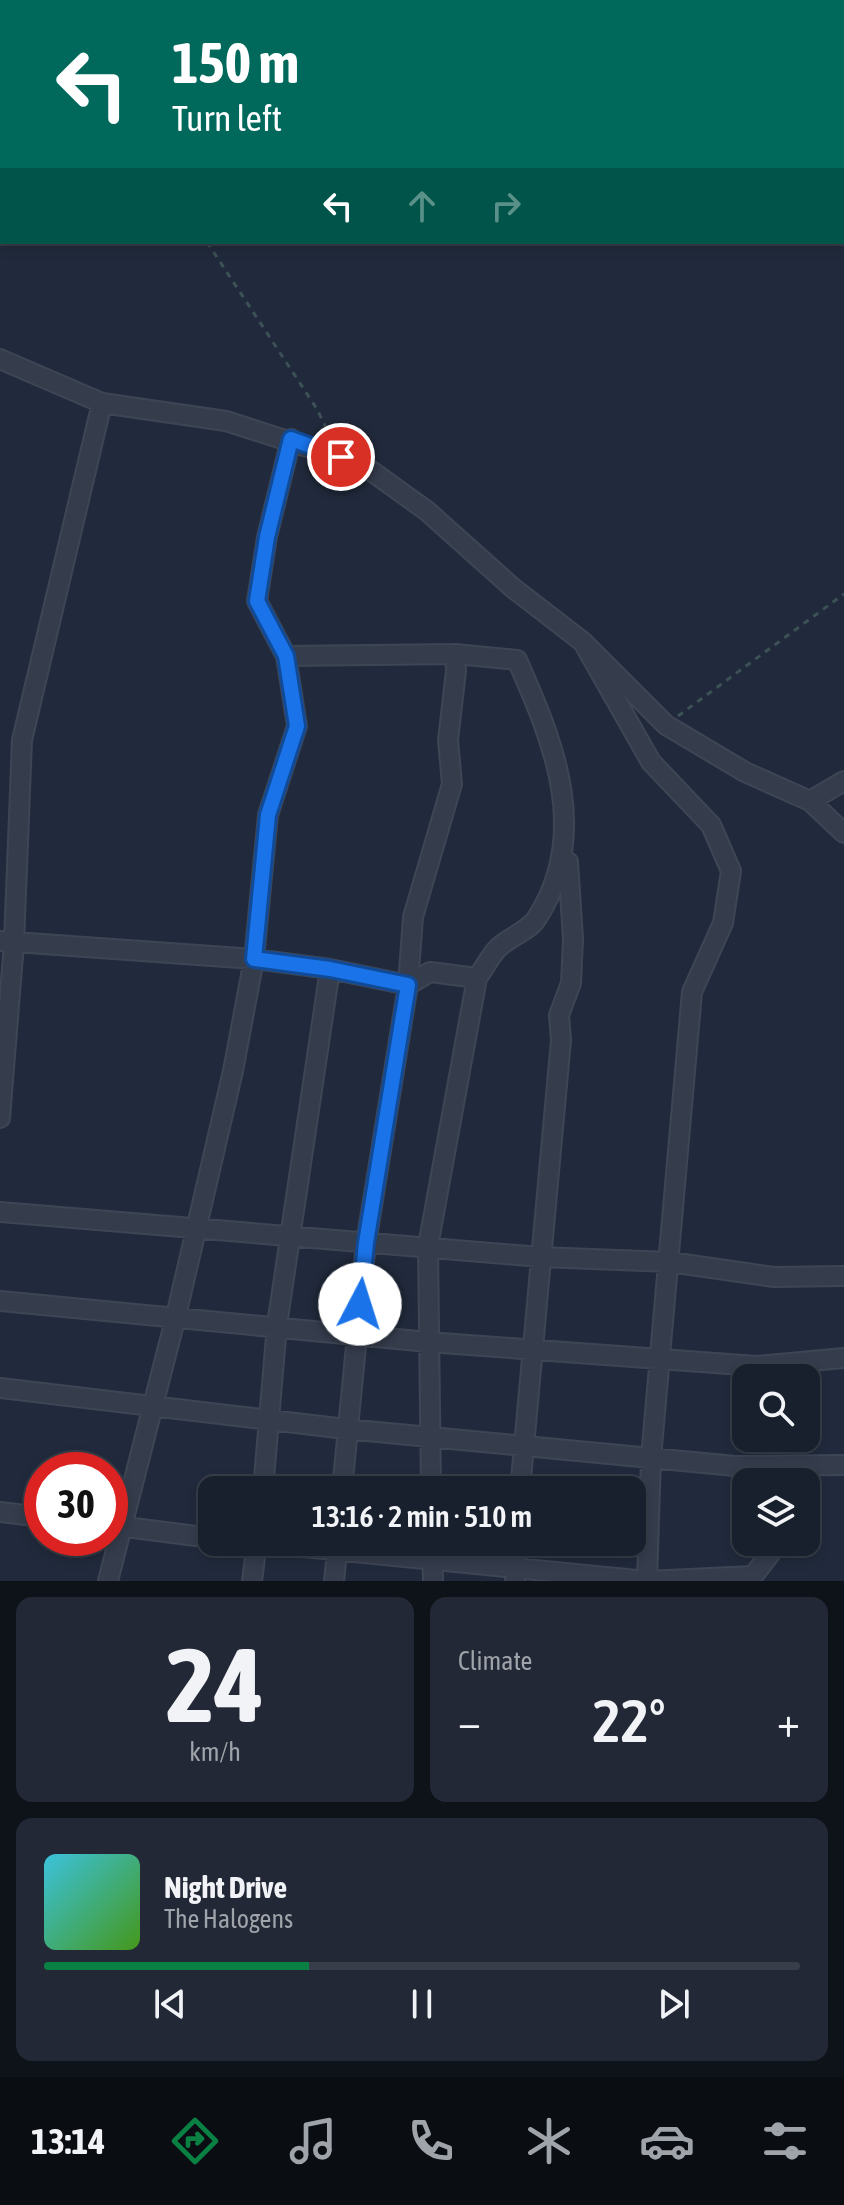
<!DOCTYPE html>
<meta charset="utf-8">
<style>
:root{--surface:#19202d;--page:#222835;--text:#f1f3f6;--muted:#9fa3aa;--line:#373e49;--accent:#0b8043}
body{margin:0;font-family:"Asap Condensed",sans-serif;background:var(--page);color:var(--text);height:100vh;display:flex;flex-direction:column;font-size:30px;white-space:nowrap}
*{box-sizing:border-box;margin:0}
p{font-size:26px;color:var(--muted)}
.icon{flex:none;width:44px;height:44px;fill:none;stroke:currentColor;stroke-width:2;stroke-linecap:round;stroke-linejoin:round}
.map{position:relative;height:1581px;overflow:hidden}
.side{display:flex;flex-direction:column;gap:16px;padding:16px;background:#0e1219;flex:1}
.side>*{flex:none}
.guide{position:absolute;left:0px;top:0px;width:844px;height:244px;box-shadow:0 4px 12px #0003,0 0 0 2px var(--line);background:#00695c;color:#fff;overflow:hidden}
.buttons{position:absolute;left:732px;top:1364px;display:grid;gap:16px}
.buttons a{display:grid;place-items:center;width:88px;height:88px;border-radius:16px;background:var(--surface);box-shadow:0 4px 12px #0003,0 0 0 2px var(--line);font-size:40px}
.speed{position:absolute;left:24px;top:1452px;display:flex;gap:16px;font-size:40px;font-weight:700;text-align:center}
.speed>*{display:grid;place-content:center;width:104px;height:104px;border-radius:50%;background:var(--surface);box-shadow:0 4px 12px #0003,0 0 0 2px var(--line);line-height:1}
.speed .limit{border:12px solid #d22;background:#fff;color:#111}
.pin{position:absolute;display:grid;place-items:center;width:68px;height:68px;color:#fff;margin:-34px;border:4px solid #fff;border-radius:50%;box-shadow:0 2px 8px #0007}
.me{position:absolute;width:88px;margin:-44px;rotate:5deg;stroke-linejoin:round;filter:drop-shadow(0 0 6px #0008)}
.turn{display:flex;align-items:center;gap:28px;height:168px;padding:0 40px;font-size:36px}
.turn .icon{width:104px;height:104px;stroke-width:2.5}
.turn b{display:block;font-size:56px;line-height:68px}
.lanes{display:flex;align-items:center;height:76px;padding:0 40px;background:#0003;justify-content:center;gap:40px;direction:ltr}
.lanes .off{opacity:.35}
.big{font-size:60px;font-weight:600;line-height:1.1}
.side .widget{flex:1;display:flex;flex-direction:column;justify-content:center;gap:12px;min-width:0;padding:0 28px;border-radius:16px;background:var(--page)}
.side .dial{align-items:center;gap:0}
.dial b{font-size:104px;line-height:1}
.song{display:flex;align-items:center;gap:24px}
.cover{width:96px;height:96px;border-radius:12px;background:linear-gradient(135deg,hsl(190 70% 55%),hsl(100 70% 35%))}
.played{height:8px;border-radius:4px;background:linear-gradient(90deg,var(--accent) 35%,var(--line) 35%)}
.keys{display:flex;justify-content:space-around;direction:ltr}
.heat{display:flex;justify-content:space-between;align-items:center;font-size:44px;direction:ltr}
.side .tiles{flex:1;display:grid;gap:16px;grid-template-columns:1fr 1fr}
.widget:last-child{grid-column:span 2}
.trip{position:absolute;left:198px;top:1476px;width:448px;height:80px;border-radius:16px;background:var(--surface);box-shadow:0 4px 12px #0003,0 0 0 2px var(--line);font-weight:600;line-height:80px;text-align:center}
.dock{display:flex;height:128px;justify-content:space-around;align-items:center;background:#0a0d12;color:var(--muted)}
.dock .icon{width:56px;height:56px}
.dock .current{color:var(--accent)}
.dock b{font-size:36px;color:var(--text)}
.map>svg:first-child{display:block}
</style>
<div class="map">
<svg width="844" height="1581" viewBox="0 0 844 1581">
<rect width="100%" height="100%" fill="#212a3c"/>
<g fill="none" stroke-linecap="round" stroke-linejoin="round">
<g stroke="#3e4655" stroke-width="22">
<path id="minor" d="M 0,82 L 2,84
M 0,229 L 2,227
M 0,359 L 102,403 L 226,421 L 363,465 L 427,511 L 513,588 L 583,642 L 666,725 L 745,772 L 810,801 L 844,833
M 583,642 L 651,762 L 711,825 L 731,871 L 723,923 L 692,992 L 651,1458 L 647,1581
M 286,656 L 455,654 L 517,660 C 554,743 591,833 537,918 C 529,931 509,937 498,948 C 490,956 484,969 477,978 L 428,1246 L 431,1490
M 810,801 L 844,781
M 0,941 L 254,959 L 330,969 L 408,985 L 430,972 L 477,978
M 0,1118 L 14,943 L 22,740 L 102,403
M 0,1212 L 540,1257 L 670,1262 L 774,1277 L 844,1276
M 0,1301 L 428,1342 L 756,1366 L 844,1358
M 0,1388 L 346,1429 L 735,1466 L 844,1465
M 263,1490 L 277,1325 L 330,969
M 342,1490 L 366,1243 L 408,985 L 413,917 L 452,784 L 448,740 L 456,671 L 455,654
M 520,1490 L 561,1040 L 559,1015 L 571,983 L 573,939 L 568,862
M 0,1512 L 42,1517
M 110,1525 L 212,1538
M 251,1542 L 647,1581 L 753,1576 L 770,1554
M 432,1542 L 433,1581
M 108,1581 L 176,1316 L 233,1071 L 254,959 L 268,815 L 297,726 L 286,656 L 257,601 L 267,537 L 291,439
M 252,1581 L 257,1542
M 334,1581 L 338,1542
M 515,1581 L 517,1542"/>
</g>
<path stroke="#3c5155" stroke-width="3" stroke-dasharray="6 6" stroke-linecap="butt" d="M 101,0 L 101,2
M 207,242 L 317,409 L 331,438
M 678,716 L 844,594"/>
<use href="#minor" stroke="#353c4c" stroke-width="18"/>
</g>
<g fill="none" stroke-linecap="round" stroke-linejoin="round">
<g stroke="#114b97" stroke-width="20">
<path id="route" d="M 341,457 L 291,439 L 267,537 L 257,601 L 286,656 L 297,726 L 268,815 L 254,959 L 330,969 L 408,985 L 366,1243 L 360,1304"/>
</g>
<use href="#route" stroke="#1a73e8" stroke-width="14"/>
</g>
</svg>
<div class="buttons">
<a><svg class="icon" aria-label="search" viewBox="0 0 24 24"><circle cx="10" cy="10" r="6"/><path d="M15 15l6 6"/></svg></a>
<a><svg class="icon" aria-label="layers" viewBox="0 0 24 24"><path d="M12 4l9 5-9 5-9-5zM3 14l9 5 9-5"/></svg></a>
</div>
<div class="speed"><div class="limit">30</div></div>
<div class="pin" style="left:341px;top:457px;background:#d93025"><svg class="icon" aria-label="arrive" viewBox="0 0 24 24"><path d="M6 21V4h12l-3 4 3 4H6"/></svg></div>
<svg class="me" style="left:360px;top:1304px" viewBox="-20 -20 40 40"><circle r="19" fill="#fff"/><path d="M0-13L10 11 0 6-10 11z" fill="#1a73e8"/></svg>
<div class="trip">13:16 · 2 min · 510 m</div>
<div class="guide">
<div class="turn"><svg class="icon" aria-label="left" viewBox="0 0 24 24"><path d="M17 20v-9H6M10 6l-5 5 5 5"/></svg><div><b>150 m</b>Turn left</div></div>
<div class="lanes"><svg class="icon" aria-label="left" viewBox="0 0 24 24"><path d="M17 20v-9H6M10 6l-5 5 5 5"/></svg><svg class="icon off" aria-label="ahead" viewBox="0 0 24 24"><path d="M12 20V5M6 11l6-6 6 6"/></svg><svg class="icon off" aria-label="right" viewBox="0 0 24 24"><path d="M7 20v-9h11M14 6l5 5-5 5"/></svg></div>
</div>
</div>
<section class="side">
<div class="tiles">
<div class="widget dial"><b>24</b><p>km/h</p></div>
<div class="widget"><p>Climate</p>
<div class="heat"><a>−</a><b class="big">22°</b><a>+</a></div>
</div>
<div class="widget">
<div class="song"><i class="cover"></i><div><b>Night Drive</b><p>The Halogens</p></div></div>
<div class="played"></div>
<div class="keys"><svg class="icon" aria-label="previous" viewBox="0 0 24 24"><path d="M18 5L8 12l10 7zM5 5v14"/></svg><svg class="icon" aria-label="pause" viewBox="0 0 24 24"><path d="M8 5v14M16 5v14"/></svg><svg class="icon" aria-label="next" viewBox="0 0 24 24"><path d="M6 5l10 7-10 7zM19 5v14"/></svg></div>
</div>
</div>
</section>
<nav class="dock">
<b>13:14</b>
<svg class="icon current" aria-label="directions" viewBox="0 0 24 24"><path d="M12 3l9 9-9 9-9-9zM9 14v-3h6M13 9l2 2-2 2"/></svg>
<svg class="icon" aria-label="music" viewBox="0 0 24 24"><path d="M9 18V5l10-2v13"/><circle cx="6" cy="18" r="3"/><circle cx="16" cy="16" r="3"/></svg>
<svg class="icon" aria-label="phone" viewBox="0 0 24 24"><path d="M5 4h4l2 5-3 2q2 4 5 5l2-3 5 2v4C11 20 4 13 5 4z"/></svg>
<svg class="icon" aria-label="climate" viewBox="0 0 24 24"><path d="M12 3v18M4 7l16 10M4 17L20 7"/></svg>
<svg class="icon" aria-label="car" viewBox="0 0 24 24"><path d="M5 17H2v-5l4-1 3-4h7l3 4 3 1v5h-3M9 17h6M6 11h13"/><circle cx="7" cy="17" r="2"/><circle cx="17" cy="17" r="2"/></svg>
<svg class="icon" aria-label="filters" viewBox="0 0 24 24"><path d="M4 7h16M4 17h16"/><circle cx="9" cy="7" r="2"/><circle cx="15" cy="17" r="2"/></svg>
</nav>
